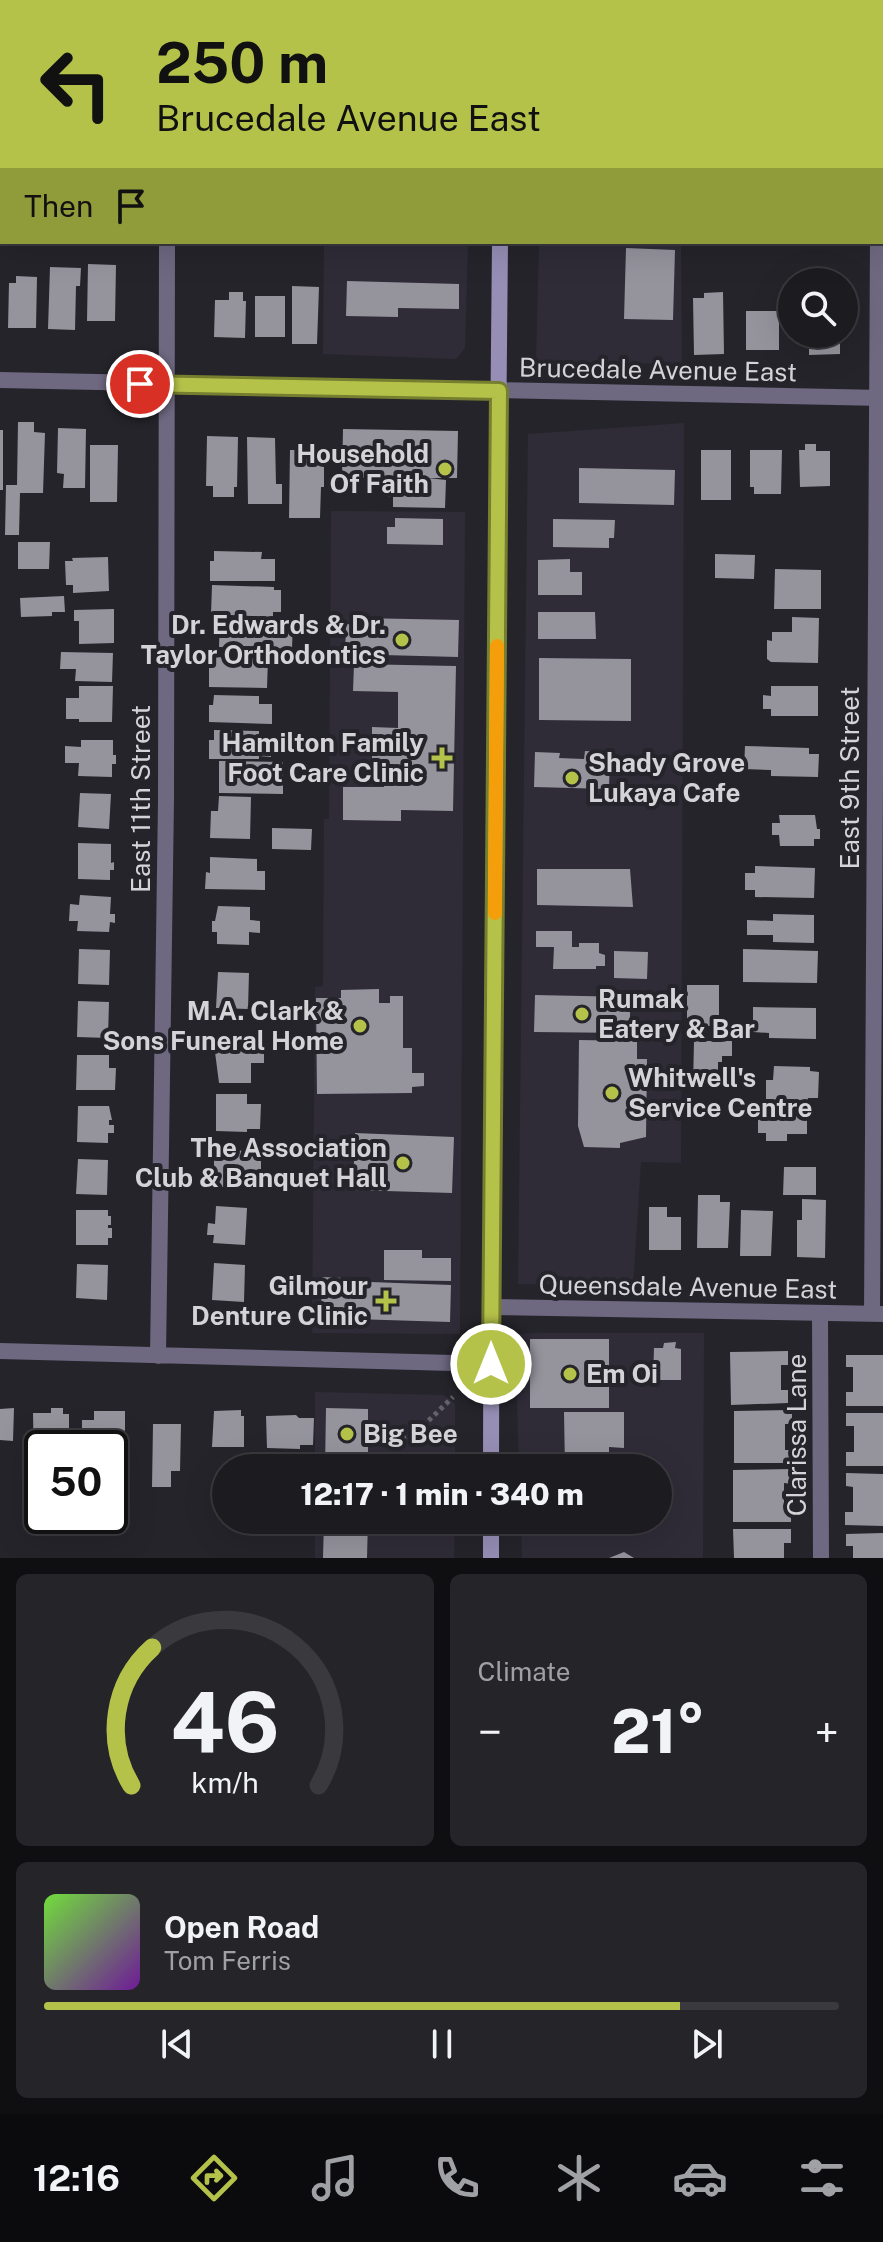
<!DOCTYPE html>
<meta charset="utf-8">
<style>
:root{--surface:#1c1b20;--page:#252429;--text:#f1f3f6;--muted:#a0a1a5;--line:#3a393e;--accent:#b5c249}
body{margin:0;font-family:"Public Sans",sans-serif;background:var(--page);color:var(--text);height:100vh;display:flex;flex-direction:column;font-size:30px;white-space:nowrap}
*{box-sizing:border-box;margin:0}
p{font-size:26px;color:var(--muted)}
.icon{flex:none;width:44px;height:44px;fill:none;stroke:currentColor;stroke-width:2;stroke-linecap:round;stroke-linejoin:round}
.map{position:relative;height:1558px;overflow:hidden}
.details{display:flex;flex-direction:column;gap:16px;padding:16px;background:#0f0f12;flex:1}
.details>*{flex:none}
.banner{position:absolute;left:0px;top:0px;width:884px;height:244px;box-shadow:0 8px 32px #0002,0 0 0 2px var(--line);background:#b5c249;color:#111;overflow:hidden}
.controls{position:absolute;left:778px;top:268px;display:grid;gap:16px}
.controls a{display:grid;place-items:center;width:80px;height:80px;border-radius:50%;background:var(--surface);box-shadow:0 8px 32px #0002,0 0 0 2px var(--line);font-size:40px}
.speed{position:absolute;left:24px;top:1430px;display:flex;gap:16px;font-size:40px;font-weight:700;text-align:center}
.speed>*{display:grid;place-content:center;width:104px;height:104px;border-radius:50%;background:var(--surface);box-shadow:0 8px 32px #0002,0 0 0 2px var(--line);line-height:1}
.speed .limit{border:4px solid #111;border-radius:12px;background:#fff;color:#111}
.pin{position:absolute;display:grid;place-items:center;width:68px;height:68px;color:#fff;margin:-34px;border:4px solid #fff;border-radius:50%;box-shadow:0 2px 8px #0007}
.me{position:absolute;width:88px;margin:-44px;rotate:0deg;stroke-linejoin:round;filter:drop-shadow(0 0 6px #0008)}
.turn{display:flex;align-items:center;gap:28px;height:168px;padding:0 24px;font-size:36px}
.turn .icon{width:104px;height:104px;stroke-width:2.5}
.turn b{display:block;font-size:56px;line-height:68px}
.then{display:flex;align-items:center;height:76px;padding:0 24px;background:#0003;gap:16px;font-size:30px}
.big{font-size:60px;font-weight:800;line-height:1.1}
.details .tile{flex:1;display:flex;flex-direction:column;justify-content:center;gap:12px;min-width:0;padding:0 28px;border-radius:12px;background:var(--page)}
.details .dial{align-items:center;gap:0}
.dial svg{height:208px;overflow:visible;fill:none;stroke:var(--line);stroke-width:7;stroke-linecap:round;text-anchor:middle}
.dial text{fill:var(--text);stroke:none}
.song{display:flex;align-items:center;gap:24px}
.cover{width:96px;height:96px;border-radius:12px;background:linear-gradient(135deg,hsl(100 70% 55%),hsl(280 70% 35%))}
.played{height:8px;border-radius:4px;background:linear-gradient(90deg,var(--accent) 80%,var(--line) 80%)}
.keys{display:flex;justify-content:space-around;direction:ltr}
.heat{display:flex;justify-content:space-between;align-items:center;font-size:44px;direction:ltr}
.details .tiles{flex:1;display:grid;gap:16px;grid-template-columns:1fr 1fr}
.tile:last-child{grid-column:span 2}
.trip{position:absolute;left:212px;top:1454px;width:460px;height:80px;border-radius:40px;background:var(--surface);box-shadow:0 8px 32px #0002,0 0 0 2px var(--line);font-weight:800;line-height:80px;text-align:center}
.menu{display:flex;height:128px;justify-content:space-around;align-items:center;background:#0b0b0d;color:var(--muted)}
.menu .icon{width:56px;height:56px}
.menu .on{color:var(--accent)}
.menu b{font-size:36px;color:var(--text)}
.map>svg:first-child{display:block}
</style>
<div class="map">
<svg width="883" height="1558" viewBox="0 0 883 1558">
<rect width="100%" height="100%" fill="#25242b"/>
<path fill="#2f2c38" d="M 681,243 L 682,364 L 536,361 L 539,245 Z
M 324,244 L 468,245 L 465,348 L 456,359 L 323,354 Z
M 684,423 L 681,1163 L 641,1162 L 633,1285 L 518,1284 L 528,434 Z
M 331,511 L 465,512 L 460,1334 L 312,1333 L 315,987 L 323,986 L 324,819 L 329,819 Z
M 537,1333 L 704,1333 L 703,1558 L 522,1558 L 521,1520 L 658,1520 L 658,1468 L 519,1468 L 515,1334 Z
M 315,1392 L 442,1395 L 450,1399 L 455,1404 L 455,1468 L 315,1468 Z
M 315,1520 L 455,1520 L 454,1558 L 315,1558 Z"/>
<path fill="#95939c" d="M 626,248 L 675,250 L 673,320 L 624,319 Z
M 88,264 L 116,265 L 115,321 L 87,321 Z
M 50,267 L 81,268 L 80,286 L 76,286 L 75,330 L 48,329 Z
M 16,276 L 37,277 L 36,328 L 8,328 L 9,283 L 16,283 Z
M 347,281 L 459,284 L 459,309 L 398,308 L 398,317 L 346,316 Z
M 292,286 L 319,287 L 317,344 L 292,344 Z
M 229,292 L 243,292 L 243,301 L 246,301 L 245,338 L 214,337 L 215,300 L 229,300 Z
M 723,292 L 724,354 L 694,355 L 693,298 L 704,298 L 704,293 Z
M 255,296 L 285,296 L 285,337 L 255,337 Z
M 746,311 L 779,311 L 779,350 L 746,350 Z
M 809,334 L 840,334 L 840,354 L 809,355 Z
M 18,422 L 34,422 L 34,432 L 45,433 L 43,493 L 20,493 L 19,535 L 5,535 L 6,485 L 17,485 Z
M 58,428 L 86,429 L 85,488 L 63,488 L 64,474 L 57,473 Z
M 343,429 L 458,431 L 457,478 L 428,478 L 446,480 L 445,508 L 393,507 L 393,497 L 385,496 L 386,478 L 342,477 Z
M 0,430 L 3,430 L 3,490 L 0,490 Z
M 207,436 L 238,437 L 237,487 L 234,487 L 234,497 L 213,497 L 213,486 L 206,486 Z
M 247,437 L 275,438 L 276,484 L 282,484 L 282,504 L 248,504 Z
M 805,444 L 816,444 L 816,451 L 830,451 L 830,486 L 800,487 L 799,450 L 805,450 Z
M 90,445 L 118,445 L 117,502 L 90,502 Z
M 290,450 L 324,450 L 324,487 L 321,487 L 320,518 L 289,518 Z
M 701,450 L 731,450 L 731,500 L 701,500 Z
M 750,450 L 782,450 L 781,494 L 754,494 L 754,487 L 750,487 Z
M 579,468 L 675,470 L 674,505 L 579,503 Z
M 395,518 L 443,519 L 443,545 L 387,544 L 387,527 L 395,527 Z
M 553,519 L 615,520 L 614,538 L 609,538 L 609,548 L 553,547 Z
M 18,542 L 50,542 L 49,569 L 18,569 Z
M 214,551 L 262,552 L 261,559 L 275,559 L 275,581 L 210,581 L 210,561 L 214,561 Z
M 715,554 L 755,555 L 754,579 L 715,578 Z
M 108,557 L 109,591 L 73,593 L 73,585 L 66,585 L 65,561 L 73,561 L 72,558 Z
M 570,559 L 570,572 L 582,572 L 582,595 L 538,595 L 538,560 Z
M 775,569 L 821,570 L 821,609 L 774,609 Z
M 212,585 L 274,587 L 274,590 L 281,590 L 281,612 L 273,612 L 273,617 L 211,614 Z
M 64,596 L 65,612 L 52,612 L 52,616 L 21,617 L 20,598 Z
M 114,609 L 114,643 L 79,644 L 79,621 L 74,621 L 74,610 Z
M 538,612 L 595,612 L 596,639 L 538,639 Z
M 220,617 L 293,620 L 292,649 L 219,647 Z
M 792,617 L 819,618 L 818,663 L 771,662 L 767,659 L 767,640 L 772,641 L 772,632 L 792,632 Z
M 359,618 L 459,620 L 458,657 L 345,654 L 346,624 L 359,625 Z
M 61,652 L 113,653 L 112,682 L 75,681 L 76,669 L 60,669 Z
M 213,657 L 268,659 L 267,688 L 209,687 L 209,668 L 213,668 Z
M 539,658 L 631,659 L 631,721 L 539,720 Z
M 354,664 L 456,666 L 453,811 L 401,810 L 401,821 L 343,820 L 343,787 L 384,787 L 384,762 L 372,762 L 372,727 L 398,728 L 398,692 L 353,691 Z
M 79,686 L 113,686 L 112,722 L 79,722 L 79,719 L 66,719 L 66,698 L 79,698 Z
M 771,686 L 818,686 L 818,716 L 771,716 L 771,709 L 763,709 L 763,695 L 771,696 Z
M 214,695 L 259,696 L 259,704 L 272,704 L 272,724 L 209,722 L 209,705 L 213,705 Z
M 214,730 L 259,731 L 259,739 L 271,739 L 271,757 L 259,756 L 259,759 L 209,759 L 209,740 L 214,740 Z
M 81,740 L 113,740 L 113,755 L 116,755 L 116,764 L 112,764 L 112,777 L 78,776 L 79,763 L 65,763 L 65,746 L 81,747 Z
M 745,746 L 809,748 L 809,754 L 819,754 L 818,777 L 771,776 L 771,770 L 744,769 Z
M 585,751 L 610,752 L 609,789 L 534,787 L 535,752 L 560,753 L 559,758 L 584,759 Z
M 219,761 L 283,762 L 283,794 L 219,793 Z
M 80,793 L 111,794 L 109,829 L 78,827 Z
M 219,796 L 251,797 L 250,839 L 210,838 L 211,811 L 218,811 Z
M 779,815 L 815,815 L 817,829 L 820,829 L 820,839 L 814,839 L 814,846 L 780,846 L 779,835 L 772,835 L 772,823 L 780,823 Z
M 272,828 L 312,829 L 311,850 L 272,849 Z
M 78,843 L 111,844 L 111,863 L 114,862 L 114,870 L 110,870 L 110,880 L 78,879 Z
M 210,857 L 257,859 L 257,871 L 265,871 L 265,890 L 205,889 L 206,872 L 210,873 Z
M 755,866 L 815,868 L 814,898 L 755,897 L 755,890 L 745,890 L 745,873 L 755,873 Z
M 537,869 L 630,869 L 633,907 L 537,905 Z
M 80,895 L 111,897 L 110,914 L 115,914 L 115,923 L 110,922 L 109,932 L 77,931 L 78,921 L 69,921 L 70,904 L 79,905 Z
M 218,906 L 250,907 L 250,920 L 260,921 L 260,933 L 249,932 L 249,945 L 217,944 L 217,932 L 212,932 L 212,921 L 215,921 Z
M 773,914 L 814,915 L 814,943 L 773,942 L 773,935 L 747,935 L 747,920 L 773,921 Z
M 536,931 L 572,931 L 572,947 L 579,947 L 579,943 L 599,943 L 599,953 L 605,955 L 605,966 L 596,966 L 596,969 L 553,969 L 554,947 L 536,947 Z
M 79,949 L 110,950 L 109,985 L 78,984 Z
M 743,949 L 818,951 L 817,983 L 743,982 Z
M 614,951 L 648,952 L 647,979 L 614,978 Z
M 218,972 L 249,973 L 248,1009 L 216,1008 Z
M 687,985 L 719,985 L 719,1026 L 687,1026 Z
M 379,989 L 379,1003 L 390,1003 L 390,996 L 403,996 L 403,1048 L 412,1048 L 412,1073 L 424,1073 L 424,1086 L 412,1087 L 412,1093 L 317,1094 L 316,998 L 341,998 L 341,990 Z
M 535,995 L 630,997 L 630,1033 L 534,1032 Z
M 78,1001 L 109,1002 L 108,1038 L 77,1037 Z
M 753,1007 L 816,1008 L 816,1039 L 769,1038 L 769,1033 L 753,1032 Z
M 251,1040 L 251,1044 L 264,1044 L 264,1063 L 251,1063 L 251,1083 L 219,1083 L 215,1052 L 220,1052 L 220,1041 Z
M 579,1040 L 637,1041 L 637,1059 L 647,1059 L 646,1137 L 620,1143 L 620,1148 L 584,1147 L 578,1126 Z
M 694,1041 L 732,1041 L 732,1056 L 722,1056 L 722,1062 L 718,1062 L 718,1087 L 693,1086 Z
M 77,1055 L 109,1055 L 109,1068 L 116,1068 L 115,1090 L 76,1090 Z
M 774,1066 L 810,1067 L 810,1071 L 819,1072 L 818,1098 L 808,1098 L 807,1103 L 773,1102 L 774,1099 L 766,1099 L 766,1080 L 773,1080 Z
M 216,1094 L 247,1094 L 247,1104 L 261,1104 L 260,1129 L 247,1129 L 247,1132 L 216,1131 Z
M 78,1106 L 109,1106 L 112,1120 L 109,1120 L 109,1125 L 114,1125 L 114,1133 L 108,1133 L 108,1143 L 77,1142 Z
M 758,1113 L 807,1113 L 807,1134 L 787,1134 L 787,1141 L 766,1141 L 766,1133 L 758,1133 Z
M 355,1133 L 454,1137 L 452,1193 L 353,1190 Z
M 214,1150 L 261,1151 L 261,1177 L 247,1178 L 247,1187 L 214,1187 Z
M 78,1159 L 108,1160 L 107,1195 L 76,1194 Z
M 784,1167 L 816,1167 L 816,1195 L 783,1195 Z
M 698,1195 L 720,1195 L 720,1202 L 730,1202 L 728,1248 L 697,1248 Z
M 802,1199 L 826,1200 L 825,1258 L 797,1257 L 797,1220 L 802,1220 Z
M 216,1206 L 247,1208 L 245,1245 L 213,1243 L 214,1235 L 207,1235 L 208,1223 L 215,1224 Z
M 649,1207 L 667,1207 L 667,1217 L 681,1217 L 681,1250 L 649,1250 Z
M 76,1210 L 108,1210 L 108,1216 L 111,1216 L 111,1225 L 108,1225 L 108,1228 L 112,1228 L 112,1238 L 108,1238 L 108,1245 L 76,1245 Z
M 741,1210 L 773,1211 L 771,1256 L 740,1256 Z
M 384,1250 L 422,1250 L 422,1258 L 451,1258 L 451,1281 L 384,1280 Z
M 214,1263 L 245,1265 L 244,1302 L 212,1300 Z
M 77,1264 L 108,1265 L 107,1300 L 76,1298 Z
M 322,1277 L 344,1278 L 344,1281 L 451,1285 L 450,1322 L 321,1318 Z
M 530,1339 L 609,1339 L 609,1408 L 530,1408 Z
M 676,1342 L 675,1348 L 681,1349 L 681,1380 L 653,1380 L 654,1348 L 663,1348 L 664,1343 Z
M 788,1351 L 788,1365 L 781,1365 L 781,1390 L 788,1390 L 788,1403 L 731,1405 L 730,1352 Z
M 846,1355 L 883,1355 L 883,1406 L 846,1406 L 846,1392 L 853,1392 L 853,1367 L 846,1367 Z
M 14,1408 L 13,1441 L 0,1440 L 0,1409 Z
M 51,1408 L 63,1408 L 63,1414 L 69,1414 L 69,1448 L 42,1448 L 42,1467 L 34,1467 L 33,1413 L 51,1413 Z
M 326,1408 L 368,1409 L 368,1468 L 325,1468 Z
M 241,1410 L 241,1416 L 244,1416 L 244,1447 L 212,1447 L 214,1411 Z
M 792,1410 L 792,1424 L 785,1424 L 785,1450 L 791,1450 L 791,1463 L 734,1463 L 734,1411 Z
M 94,1411 L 125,1411 L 125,1441 L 130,1441 L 130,1468 L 110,1468 L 110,1448 L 82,1448 L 82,1420 L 94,1420 Z
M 564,1412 L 624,1412 L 624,1448 L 609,1447 L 609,1468 L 565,1468 Z
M 846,1413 L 883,1413 L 883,1466 L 846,1466 L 846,1452 L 854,1452 L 854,1426 L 846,1426 Z
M 296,1415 L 299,1418 L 314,1418 L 313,1445 L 300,1445 L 300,1449 L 267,1448 L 266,1416 Z
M 153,1424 L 181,1424 L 180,1471 L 171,1471 L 171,1487 L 152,1487 Z
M 792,1469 L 792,1484 L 784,1483 L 784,1509 L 791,1509 L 791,1522 L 733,1522 L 733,1470 Z
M 846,1473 L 883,1474 L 883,1526 L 845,1525 L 845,1512 L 853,1512 L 853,1487 L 846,1486 Z
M 47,1516 L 78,1516 L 78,1520 L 47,1519 Z
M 324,1520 L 368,1520 L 367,1558 L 323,1558 Z
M 543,1520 L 650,1520 L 650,1524 L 543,1523 Z
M 733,1529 L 791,1529 L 791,1543 L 784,1543 L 784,1558 L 734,1558 Z
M 883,1533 L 883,1558 L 853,1558 L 853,1546 L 846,1546 L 846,1534 Z
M 624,1552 L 634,1558 L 609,1558 Z"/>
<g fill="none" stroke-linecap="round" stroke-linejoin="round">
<path stroke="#636268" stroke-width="5" stroke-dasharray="4 4" stroke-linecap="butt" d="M 402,1438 L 424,1425 L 453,1397"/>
<path stroke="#6e6881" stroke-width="16" d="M 820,1313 L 821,1558"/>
<path stroke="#6e6881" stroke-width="16" d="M 169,2 L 169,0
M 880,2 L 880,0
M 0,380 L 883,398
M 492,1307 L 883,1314
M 872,1314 L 878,242
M 0,1351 L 491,1364
M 158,1356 L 166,800 L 167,242"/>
<path stroke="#978eb6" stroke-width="16" d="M 502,2 L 502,0
M 491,1468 L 492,1069 L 500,242
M 491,1558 L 491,1520"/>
</g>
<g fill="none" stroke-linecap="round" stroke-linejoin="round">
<g stroke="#767e2f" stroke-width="20">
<path id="route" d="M 140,384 L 499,391 L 491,1364"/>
</g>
<use href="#route" stroke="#b5c249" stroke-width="14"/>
<path stroke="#f59e0b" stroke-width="14" d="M 495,913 L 497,646"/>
</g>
<g fill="#b5c249" stroke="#25242b" stroke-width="3">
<circle cx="445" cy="469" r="8"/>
<circle cx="402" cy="640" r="8"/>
<path d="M438 746h8v8h8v8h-8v8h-8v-8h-8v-8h8z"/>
<circle cx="572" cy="778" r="8"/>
<circle cx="582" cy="1014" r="8"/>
<circle cx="360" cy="1026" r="8"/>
<circle cx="612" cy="1093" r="8"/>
<circle cx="403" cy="1163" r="8"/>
<path d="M382 1289h8v8h8v8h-8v8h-8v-8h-8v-8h8z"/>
<circle cx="570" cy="1374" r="8"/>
<circle cx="347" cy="1434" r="8"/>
</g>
<g text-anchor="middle" stroke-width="8" stroke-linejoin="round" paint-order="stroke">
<g font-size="26" fill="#d4d3d7" stroke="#25242b">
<text transform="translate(658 370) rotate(1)" y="9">Brucedale Avenue East</text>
<text transform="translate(850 778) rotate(-90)" y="9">East 9th Street</text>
<text transform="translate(141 799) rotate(-90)" y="9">East 11th Street</text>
<text transform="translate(688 1287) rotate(1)" y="9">Queensdale Avenue East</text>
<text transform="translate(797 1435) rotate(-90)" y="9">Clarissa Lane</text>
</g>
<g font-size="26" font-weight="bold" fill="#d4d3d7" stroke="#25242b" text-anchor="end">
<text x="429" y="463">Household<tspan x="429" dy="30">Of Faith</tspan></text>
<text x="386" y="634">Dr. Edwards &amp; Dr.<tspan x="386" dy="30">Taylor Orthodontics</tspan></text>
<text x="424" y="752">Hamilton Family<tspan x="424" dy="30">Foot Care Clinic</tspan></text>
<text x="588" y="772" text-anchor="start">Shady Grove<tspan x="588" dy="30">Lukaya Cafe</tspan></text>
<text x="598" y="1008" text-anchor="start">Rumak<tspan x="598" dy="30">Eatery &amp; Bar</tspan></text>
<text x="344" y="1020">M.A. Clark &amp;<tspan x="344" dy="30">Sons Funeral Home</tspan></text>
<text x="628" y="1087" text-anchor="start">Whitwell's<tspan x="628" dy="30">Service Centre</tspan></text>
<text x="387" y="1157">The Association<tspan x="387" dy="30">Club &amp; Banquet Hall</tspan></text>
<text x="368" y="1295">Gilmour<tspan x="368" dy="30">Denture Clinic</tspan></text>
<text x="586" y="1383" text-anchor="start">Em Oi</text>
<text x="363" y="1443" text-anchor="start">Big Bee</text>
</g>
</g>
</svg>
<div class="controls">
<a><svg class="icon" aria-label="search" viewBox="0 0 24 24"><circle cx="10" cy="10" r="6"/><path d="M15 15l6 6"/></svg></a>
</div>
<div class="speed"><div class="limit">50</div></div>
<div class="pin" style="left:140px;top:384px;background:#d93025"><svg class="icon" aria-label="arrive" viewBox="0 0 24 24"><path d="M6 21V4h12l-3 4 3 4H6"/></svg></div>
<svg class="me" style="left:491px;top:1364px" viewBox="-20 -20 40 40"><circle r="17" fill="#b5c249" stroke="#fff" stroke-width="3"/><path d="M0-11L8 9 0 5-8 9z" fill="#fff"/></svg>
<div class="trip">12:17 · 1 min · 340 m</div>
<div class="banner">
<div class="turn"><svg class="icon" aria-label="left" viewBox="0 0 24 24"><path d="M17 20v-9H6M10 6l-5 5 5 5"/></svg><div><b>250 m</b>Brucedale Avenue East</div></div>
<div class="then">Then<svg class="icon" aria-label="arrive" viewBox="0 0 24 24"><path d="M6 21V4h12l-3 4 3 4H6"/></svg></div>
</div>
</div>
<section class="details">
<div class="tiles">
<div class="tile dial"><svg viewBox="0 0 100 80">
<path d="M14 69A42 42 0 1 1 86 69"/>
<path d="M14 69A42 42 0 0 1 22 16" stroke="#b5c249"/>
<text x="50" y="56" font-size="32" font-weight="700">46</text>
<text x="50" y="72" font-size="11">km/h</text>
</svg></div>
<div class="tile"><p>Climate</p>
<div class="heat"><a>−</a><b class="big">21°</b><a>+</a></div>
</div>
<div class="tile">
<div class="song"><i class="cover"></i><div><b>Open Road</b><p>Tom Ferris</p></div></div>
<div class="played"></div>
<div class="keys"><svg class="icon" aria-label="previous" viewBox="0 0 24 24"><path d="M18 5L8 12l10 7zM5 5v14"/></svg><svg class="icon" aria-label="pause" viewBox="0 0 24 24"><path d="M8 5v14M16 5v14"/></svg><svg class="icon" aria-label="next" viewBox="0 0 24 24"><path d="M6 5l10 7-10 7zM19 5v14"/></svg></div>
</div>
</div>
</section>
<nav class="menu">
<b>12:16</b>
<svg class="icon on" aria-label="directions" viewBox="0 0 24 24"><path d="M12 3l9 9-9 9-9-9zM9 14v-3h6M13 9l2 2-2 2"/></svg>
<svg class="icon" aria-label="music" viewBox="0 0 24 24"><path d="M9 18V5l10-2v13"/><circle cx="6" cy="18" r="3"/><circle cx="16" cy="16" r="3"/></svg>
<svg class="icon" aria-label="phone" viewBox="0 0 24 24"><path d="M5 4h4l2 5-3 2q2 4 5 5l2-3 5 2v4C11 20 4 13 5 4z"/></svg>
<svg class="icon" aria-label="climate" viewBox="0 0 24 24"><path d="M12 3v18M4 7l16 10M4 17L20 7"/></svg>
<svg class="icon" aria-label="car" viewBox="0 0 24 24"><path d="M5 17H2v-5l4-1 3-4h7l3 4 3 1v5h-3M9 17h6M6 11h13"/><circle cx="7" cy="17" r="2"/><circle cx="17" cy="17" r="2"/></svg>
<svg class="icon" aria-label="filters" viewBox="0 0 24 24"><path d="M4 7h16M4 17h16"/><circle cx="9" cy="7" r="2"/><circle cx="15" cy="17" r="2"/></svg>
</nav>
